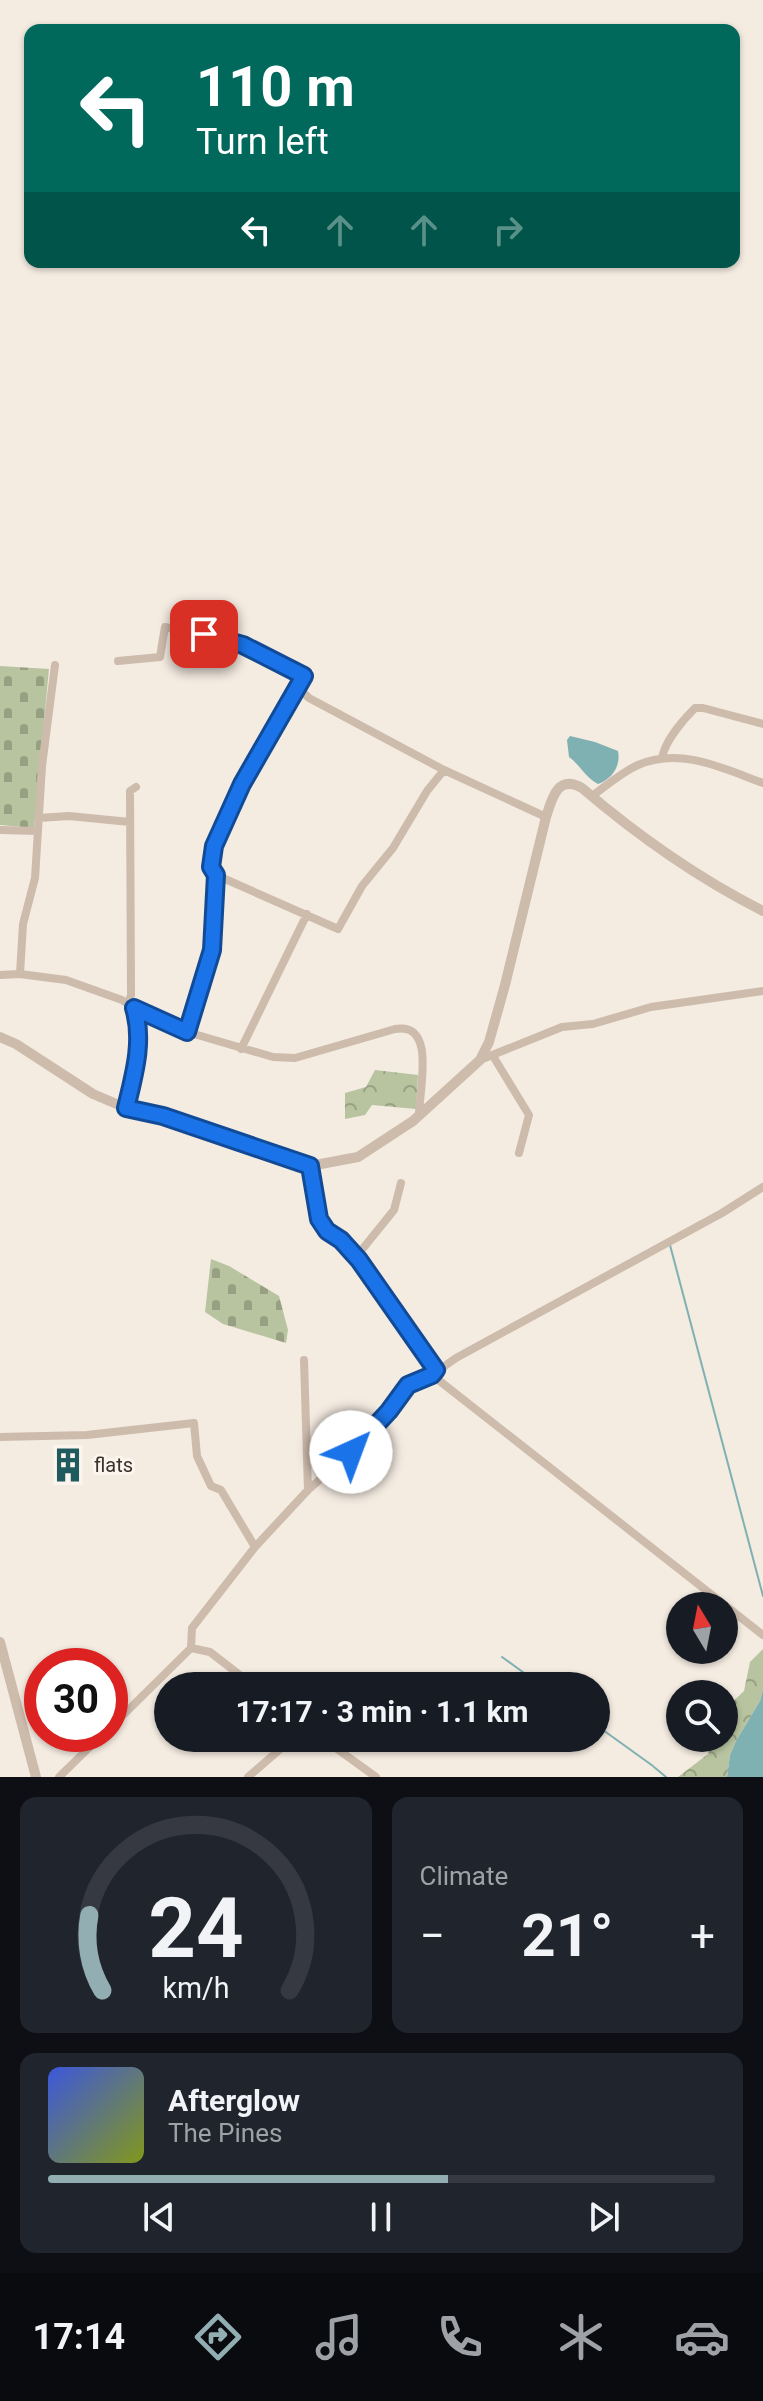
<!DOCTYPE html>
<meta charset="utf-8">
<style>
:root{--surface:#171b24;--page:#20242c;--text:#f1f3f6;--muted:#9ea1a6;--line:#363941;--accent:#92aeb2}
body{margin:0;font-family:Roboto,sans-serif;background:var(--page);color:var(--text);height:100vh;display:flex;flex-direction:column;font-size:30px;white-space:nowrap}
*{box-sizing:border-box;margin:0}
p{font-size:26px;color:var(--muted)}
.icon{flex:none;width:44px;height:44px;fill:none;stroke:currentColor;stroke-width:2;stroke-linecap:round;stroke-linejoin:round}
.map{position:relative;height:1777px;overflow:hidden}
.panel{display:flex;flex-direction:column;gap:20px;padding:20px;background:#0d0f14;flex:1}
.panel>*{flex:none}
.guide{position:absolute;left:24px;top:24px;width:716px;height:244px;border-radius:16px;box-shadow:0 2px 6px #0004;background:#00695c;color:#fff;overflow:hidden}
.needle{width:52px;rotate:350deg}
.fabs{position:absolute;left:666px;top:1592px;display:grid;gap:16px}
.fabs a{display:grid;place-items:center;width:72px;height:72px;border-radius:50%;background:var(--surface);box-shadow:0 2px 6px #0004;font-size:40px}
.speed{position:absolute;left:24px;top:1648px;display:flex;gap:16px;font-size:40px;font-weight:700;text-align:center}
.speed>*{display:grid;place-content:center;width:104px;height:104px;border-radius:50%;background:var(--surface);box-shadow:0 2px 6px #0004;line-height:1}
.speed .limit{border:12px solid #d22;background:#fff;color:#111}
.pin{position:absolute;display:grid;place-items:center;width:68px;height:68px;color:#fff;margin:-34px;border-radius:16px;box-shadow:0 4px 12px #0006}
.me{position:absolute;width:88px;margin:-44px;rotate:43deg;stroke-linejoin:round;filter:drop-shadow(0 0 6px #0008)}
.turn{display:flex;align-items:center;gap:28px;height:168px;padding:0 40px;font-size:36px}
.turn .icon{width:104px;height:104px;stroke-width:2.5}
.turn b{display:block;font-size:56px;line-height:68px}
.lanes{display:flex;align-items:center;height:76px;padding:0 40px;background:#0003;justify-content:center;gap:40px;direction:ltr}
.lanes .off{opacity:.35}
.big{font-size:60px;font-weight:700;line-height:1.1}
.panel .tile{flex:1;display:flex;flex-direction:column;justify-content:center;gap:12px;min-width:0;padding:0 28px;border-radius:16px;background:var(--page)}
.panel .dial{align-items:center;gap:0}
.dial svg{height:208px;overflow:visible;fill:none;stroke:var(--line);stroke-width:7;stroke-linecap:round;text-anchor:middle}
.dial text{fill:var(--text);stroke:none}
.song{display:flex;align-items:center;gap:24px}
.cover{width:96px;height:96px;border-radius:12px;background:linear-gradient(135deg,hsl(230 70% 55%),hsl(70 70% 35%))}
.played{height:8px;border-radius:4px;background:linear-gradient(90deg,var(--accent) 60%,var(--line) 60%)}
.keys{display:flex;justify-content:space-around;direction:ltr}
.heat{display:flex;justify-content:space-between;align-items:center;font-size:44px;direction:ltr}
.panel .tiles{flex:1;display:grid;gap:20px;grid-template-columns:1fr 1fr}
.tile:last-child{grid-column:span 2}
.trip{position:absolute;left:154px;top:1672px;width:456px;height:80px;border-radius:40px;background:var(--surface);box-shadow:0 2px 6px #0004;font-weight:700;line-height:80px;text-align:center}
.menu{display:flex;height:128px;justify-content:space-around;align-items:center;background:#090b0e;color:var(--muted)}
.menu .icon{width:56px;height:56px}
.menu .current{color:var(--accent)}
.menu b{font-size:36px;color:var(--text)}
.map>svg:first-child{display:block}
</style>
<div class="map">
<svg width="763" height="1777" viewBox="0 0 763 1777">
<defs>
<pattern id="forest-crowns" width="20" height="18" patternUnits="userSpaceOnUse" patternTransform="scale(2)"><rect width="20" height="18" fill="#b8c4a0"/><path d="M2 6a3 3 0 1 1 6 0M12 15a3 3 0 1 1 6 0" fill="none" stroke="#97a083"/></pattern>
<pattern id="cemetery-stones" width="16" height="16" patternUnits="userSpaceOnUse" patternTransform="scale(2)"><rect width="16" height="16" fill="#b8c4a0"/><path d="M2 7V4a2 2 0 0 1 4 0v3zM10 15v-3a2 2 0 0 1 4 0v3z" fill="#97a083"/></pattern>
</defs>
<rect width="100%" height="100%" fill="#f4ebe1"/>
<path fill="url(#forest-crowns)" d="M 375,1070 L 418,1075 L 416,1109 L 372,1105 L 365,1115 L 345,1119 L 345,1093 L 366,1087 Z
M 763,1649 L 763,1690 L 760,1701 L 736,1741 L 730,1755 L 727,1777 L 678,1777 L 708,1754 L 713,1738 L 724,1738 L 724,1710 L 744,1691 L 750,1662 Z"/>
<path fill="url(#cemetery-stones)" d="M 0,666 L 49,669 L 34,828 L 0,825 Z
M 211,1259 L 229,1266 L 279,1296 L 288,1330 L 286,1343 L 223,1324 L 205,1312 Z"/>
<path fill="#7fb0b2" d="M 570,736 L 595,742 L 618,751 C 621,766 612,779 598,784 C 585,777 580,765 569,757 L 567,740 Z
M 763,1690 L 763,1777 L 727,1777 L 730,1755 L 736,1741 L 760,1701 Z"/>
<g fill="none" stroke-linecap="round" stroke-linejoin="round">
<path stroke="#7fb0b2" stroke-width="2" d="M 670,1245 L 763,1596
M 502,1657 L 542,1686
M 596,1725 L 653,1766
M 654,1767 L 666,1777"/>
<path stroke="#cdbbac" stroke-width="8" d="M 118,661 L 160,657 L 165,627 L 243,645 L 304,676 L 242,784 L 214,846 L 211,867 L 216,875 L 212,950 L 187,1032
M 296,686 L 309,698 L 444,770 L 546,817
M 662,758 C 665,741 683,720 695,708 L 703,708 L 763,724
M 592,796 C 606,786 622,772 638,765 C 681,747 722,768 763,783
M 39,818 L 69,816 L 130,822
M 0,830 L 38,831
M 216,875 L 338,929 L 362,886 L 393,848 L 427,791 L 444,770
M 20,974 L 23,924 L 35,878 L 42,766 L 55,665
M 0,975 L 20,974 L 66,980 L 122,1000 L 141,1013 L 177,1029 L 273,1057 L 295,1058 L 395,1029 C 437,1022 419,1090 419,1115
M 128,1004 L 131,995 L 130,791 L 136,787
M 241,1049 L 307,914
M 493,1056 L 529,1115 L 519,1153
M 480,1060 L 562,1027 L 593,1024 L 651,1007 L 763,991
M 126,1108 C 134,1075 144,1042 134,1009
M 310,1166 L 319,1219 L 327,1231 L 341,1240 L 359,1260 L 436,1370
M 356,1257 L 394,1210 L 401,1183
M 304,1360 L 308,1490
M 432,1375 L 763,1635
M 0,1437 L 87,1435 L 194,1423 L 197,1456 L 211,1486 L 221,1490 L 255,1547
M 191,1648 L 192,1628 L 255,1547 L 308,1490 L 351,1452 L 389,1411 L 408,1385 L 432,1375 L 456,1358 L 722,1213 L 763,1187
M 110,1728 L 191,1648 L 210,1652 L 254,1686
M 322,1738 L 376,1777
M 59,1777 L 103,1734
M 248,1777 L 293,1738"/>
<path stroke="#cdbbac" stroke-width="10" d="M 0,1037 L 16,1044 L 93,1094 L 126,1108 L 163,1116 L 310,1166 L 358,1157 L 413,1121 L 480,1060 L 489,1042 L 505,985 L 546,817 C 552,798 558,774 582,788 C 638,836 696,877 763,911
M 0,1642 L 36,1777"/>
</g>
<g fill="none" stroke-linecap="round" stroke-linejoin="round">
<g stroke="#114b97" stroke-width="20">
<path id="route" d="M 204,634 L 243,645 L 304,676 L 242,784 L 214,846 L 211,867 L 216,875 L 212,950 L 187,1032 L 134,1008 C 144,1041 134,1075 126,1108 L 163,1116 L 310,1166 L 319,1219 L 327,1231 L 341,1240 L 359,1260 L 436,1370 L 432,1375 L 408,1385 L 389,1411 L 351,1452"/>
</g>
<use href="#route" stroke="#1a73e8" stroke-width="14"/>
</g>
<defs>
<g id="building-bare" transform="scale(2.76)"><path d="M-4-6H4V6H1V3H-1V6H-4ZM-2.5-4.3h1.7v1.8h-1.7ZM.8-4.3h1.7v1.8H.8ZM-2.5-1h1.7V.8h-1.7ZM.8-1h1.7V.8H.8Z" fill="#1f5a5e" stroke="#fbf5ee" stroke-width="2.5" paint-order="stroke"/></g>
</defs>
<g fill-rule="evenodd">
<use href="#building-bare" x="68" y="1465"/>
</g>
<g text-anchor="middle" stroke-width="6" stroke-linejoin="round" paint-order="stroke">
<g font-size="20" fill="#3b302b" stroke="#fbf5ee" text-anchor="start">
<text x="94" y="1472">flats</text>
</g>
</g>
</svg>
<div class="fabs">
<a><svg class="needle" viewBox="-14 -14 28 28"><path d="M0-13l5 13h-10z" fill="#e53935"/><path d="M0 13l5-13h-10z" fill="#9ea1a6"/></svg></a>
<a><svg class="icon" aria-label="search" viewBox="0 0 24 24"><circle cx="10" cy="10" r="6"/><path d="M15 15l6 6"/></svg></a>
</div>
<div class="speed"><div class="limit">30</div></div>
<div class="pin" style="left:204px;top:634px;background:#d93025"><svg class="icon" aria-label="arrive" viewBox="0 0 24 24"><path d="M6 21V4h12l-3 4 3 4H6"/></svg></div>
<svg class="me" style="left:351px;top:1452px" viewBox="-20 -20 40 40"><circle r="19" fill="#fff"/><path d="M0-13L10 11 0 6-10 11z" fill="#1a73e8"/></svg>
<div class="trip">17:17 · 3 min · 1.1 km</div>
<div class="guide">
<div class="turn"><svg class="icon" aria-label="left" viewBox="0 0 24 24"><path d="M17 20v-9H6M10 6l-5 5 5 5"/></svg><div><b>110 m</b>Turn left</div></div>
<div class="lanes"><svg class="icon" aria-label="left" viewBox="0 0 24 24"><path d="M17 20v-9H6M10 6l-5 5 5 5"/></svg><svg class="icon off" aria-label="ahead" viewBox="0 0 24 24"><path d="M12 20V5M6 11l6-6 6 6"/></svg><svg class="icon off" aria-label="ahead" viewBox="0 0 24 24"><path d="M12 20V5M6 11l6-6 6 6"/></svg><svg class="icon off" aria-label="right" viewBox="0 0 24 24"><path d="M7 20v-9h11M14 6l5 5-5 5"/></svg></div>
</div>
</div>
<section class="panel">
<div class="tiles">
<div class="tile dial"><svg viewBox="0 0 100 80">
<path d="M14 69A42 42 0 1 1 86 69"/>
<path d="M14 69A42 42 0 0 1 9 40" stroke="#92aeb2"/>
<text x="50" y="56" font-size="32" font-weight="700">24</text>
<text x="50" y="72" font-size="11">km/h</text>
</svg></div>
<div class="tile"><p>Climate</p>
<div class="heat"><a>−</a><b class="big">21°</b><a>+</a></div>
</div>
<div class="tile">
<div class="song"><i class="cover"></i><div><b>Afterglow</b><p>The Pines</p></div></div>
<div class="played"></div>
<div class="keys"><svg class="icon" aria-label="previous" viewBox="0 0 24 24"><path d="M18 5L8 12l10 7zM5 5v14"/></svg><svg class="icon" aria-label="pause" viewBox="0 0 24 24"><path d="M8 5v14M16 5v14"/></svg><svg class="icon" aria-label="next" viewBox="0 0 24 24"><path d="M6 5l10 7-10 7zM19 5v14"/></svg></div>
</div>
</div>
</section>
<nav class="menu">
<b>17:14</b>
<svg class="icon current" aria-label="directions" viewBox="0 0 24 24"><path d="M12 3l9 9-9 9-9-9zM9 14v-3h6M13 9l2 2-2 2"/></svg>
<svg class="icon" aria-label="music" viewBox="0 0 24 24"><path d="M9 18V5l10-2v13"/><circle cx="6" cy="18" r="3"/><circle cx="16" cy="16" r="3"/></svg>
<svg class="icon" aria-label="phone" viewBox="0 0 24 24"><path d="M5 4h4l2 5-3 2q2 4 5 5l2-3 5 2v4C11 20 4 13 5 4z"/></svg>
<svg class="icon" aria-label="climate" viewBox="0 0 24 24"><path d="M12 3v18M4 7l16 10M4 17L20 7"/></svg>
<svg class="icon" aria-label="car" viewBox="0 0 24 24"><path d="M5 17H2v-5l4-1 3-4h7l3 4 3 1v5h-3M9 17h6M6 11h13"/><circle cx="7" cy="17" r="2"/><circle cx="17" cy="17" r="2"/></svg>
</nav>
